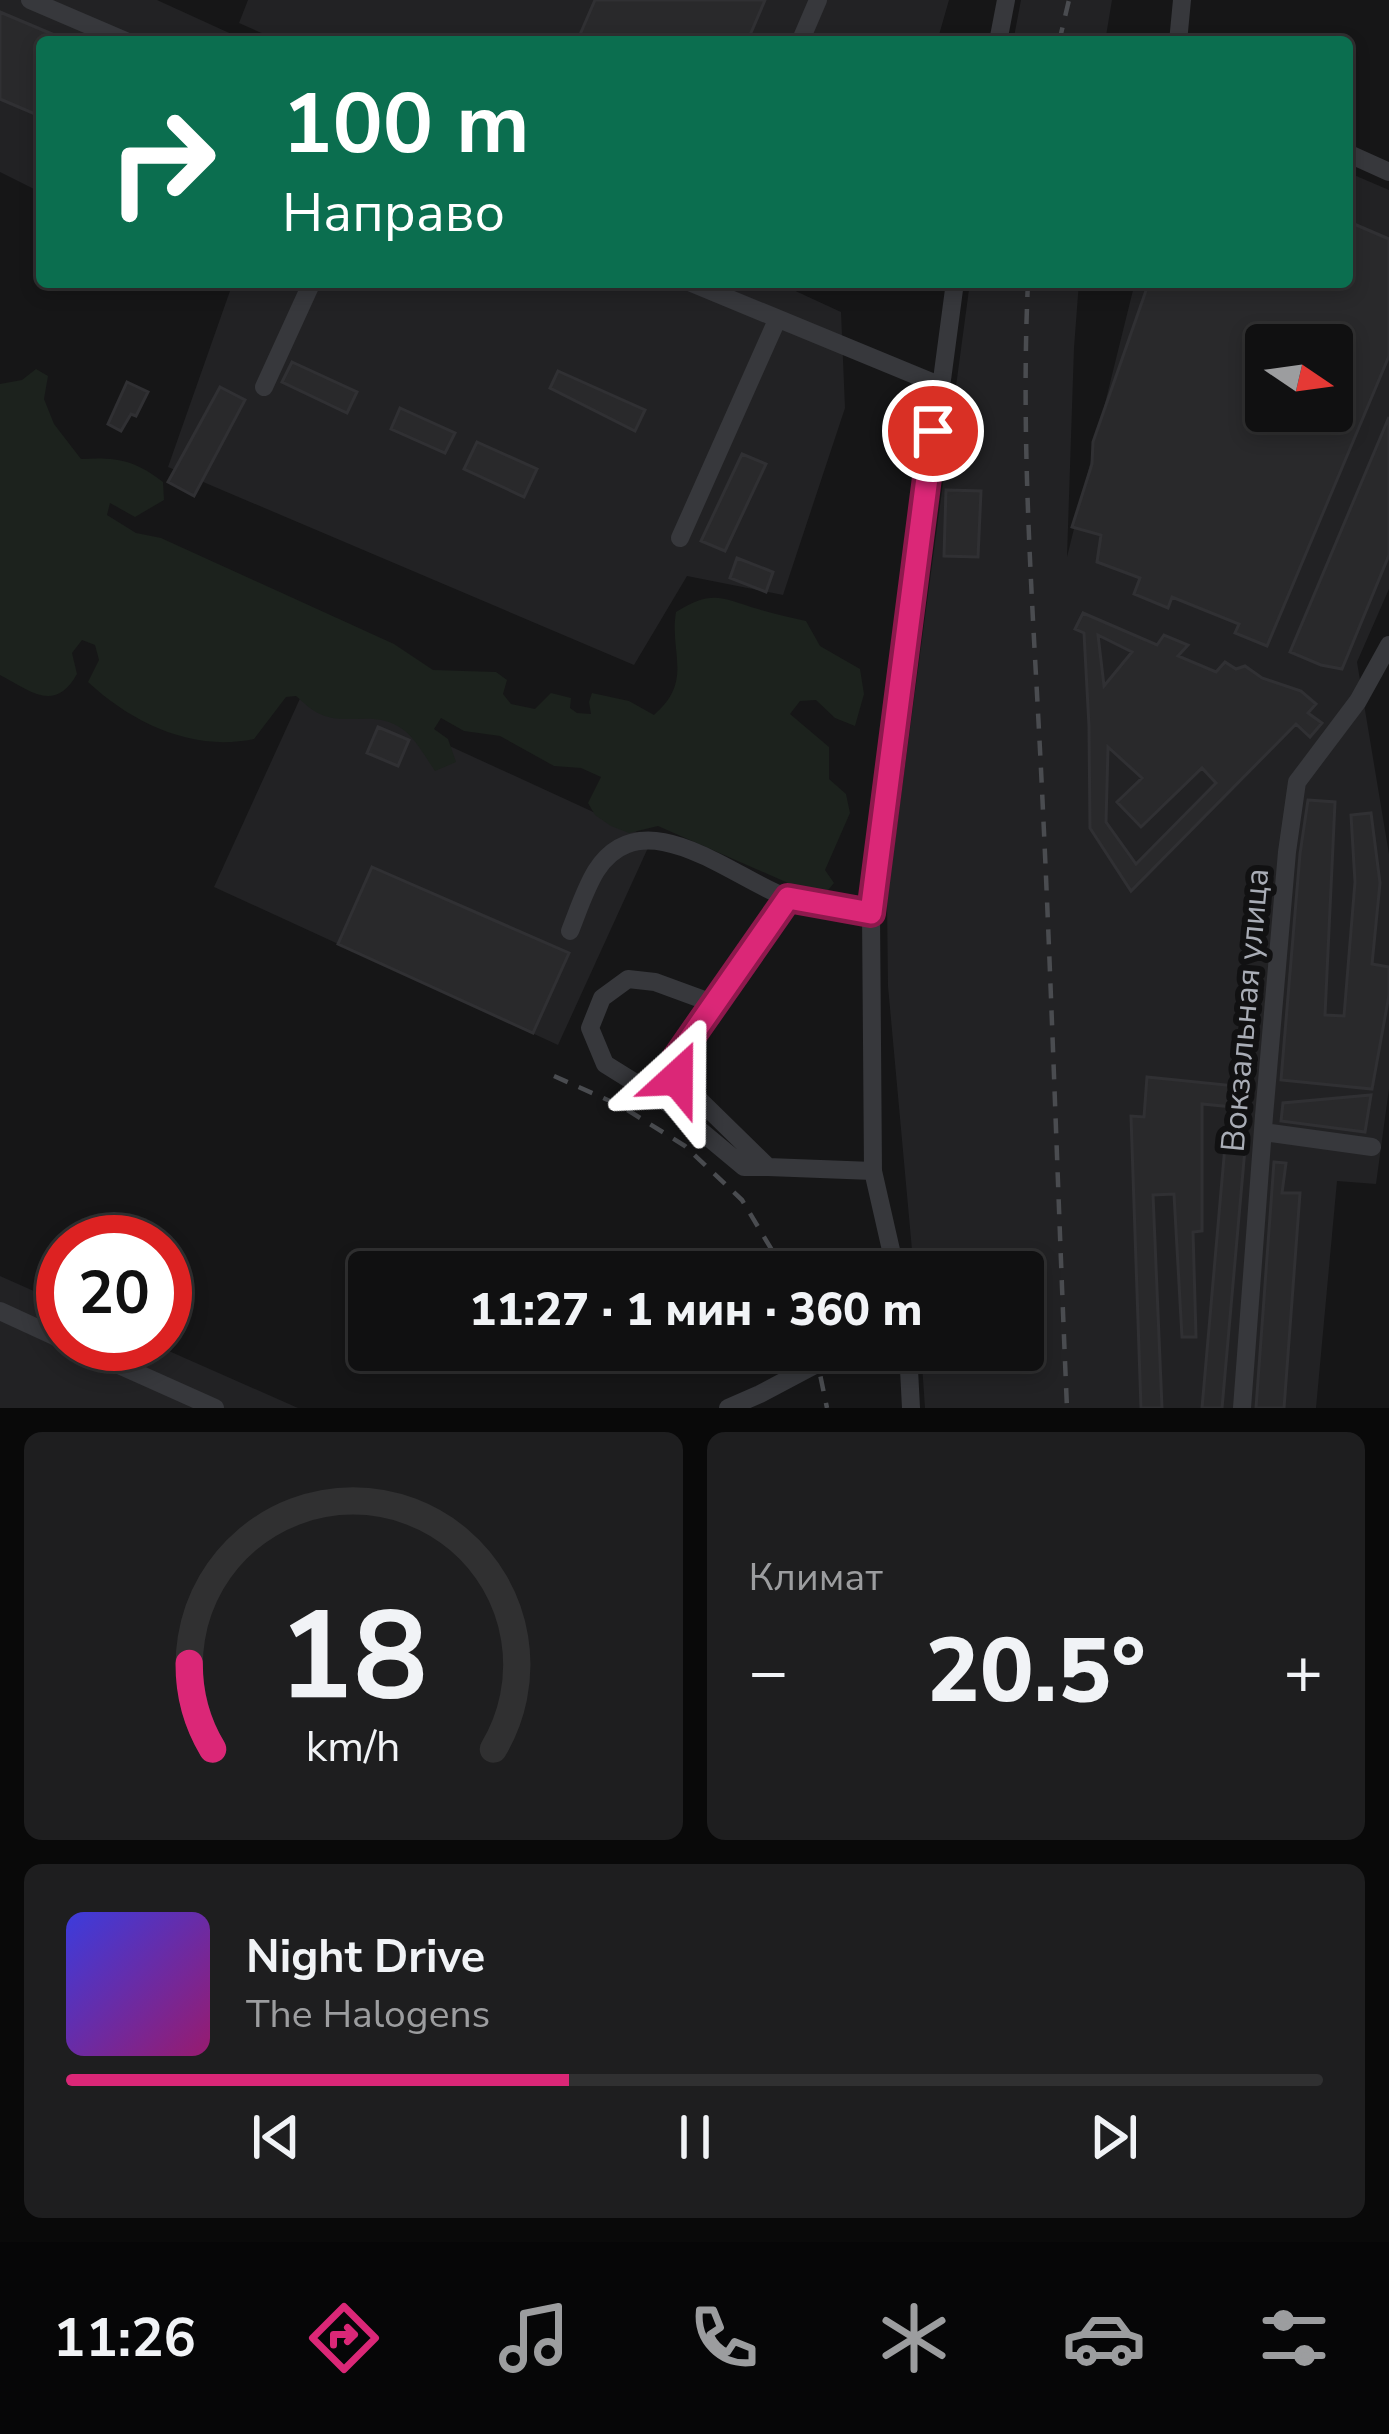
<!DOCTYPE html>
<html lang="ru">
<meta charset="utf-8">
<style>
:root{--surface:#101011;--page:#1e1e1f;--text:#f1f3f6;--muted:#9c9d9f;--line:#303031;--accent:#db2777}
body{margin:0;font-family:"Nunito Sans",sans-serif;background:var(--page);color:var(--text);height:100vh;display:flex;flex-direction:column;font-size:45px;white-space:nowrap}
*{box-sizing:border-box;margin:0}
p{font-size:39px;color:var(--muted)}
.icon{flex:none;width:66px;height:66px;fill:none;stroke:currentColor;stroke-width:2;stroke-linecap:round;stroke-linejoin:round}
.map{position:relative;height:1408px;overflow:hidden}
.side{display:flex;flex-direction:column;gap:24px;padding:24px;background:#090909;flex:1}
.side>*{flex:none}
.top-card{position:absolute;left:36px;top:36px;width:1317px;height:252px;border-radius:12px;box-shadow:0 6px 18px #0003,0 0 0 3px var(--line);background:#0b6e4f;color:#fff;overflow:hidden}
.needle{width:78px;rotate:103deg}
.buttons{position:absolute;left:1245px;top:324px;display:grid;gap:24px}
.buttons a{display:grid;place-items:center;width:108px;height:108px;border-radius:12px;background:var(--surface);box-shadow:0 6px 18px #0003,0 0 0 3px var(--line);font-size:60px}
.speed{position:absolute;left:36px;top:1215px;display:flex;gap:24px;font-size:60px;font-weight:700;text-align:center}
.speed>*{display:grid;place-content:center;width:156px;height:156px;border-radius:50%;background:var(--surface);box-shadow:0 6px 18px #0003,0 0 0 3px var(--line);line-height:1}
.speed .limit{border:18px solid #d22;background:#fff;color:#111}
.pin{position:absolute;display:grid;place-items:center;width:102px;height:102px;color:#fff;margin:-51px;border:6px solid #fff;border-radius:50%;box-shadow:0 3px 12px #0007}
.me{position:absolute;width:132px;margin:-66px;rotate:24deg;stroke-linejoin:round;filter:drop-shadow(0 0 9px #0008)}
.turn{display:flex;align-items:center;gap:42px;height:252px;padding:0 48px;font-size:54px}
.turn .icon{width:156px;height:156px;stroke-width:2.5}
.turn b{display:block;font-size:84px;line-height:102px}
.big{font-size:90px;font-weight:800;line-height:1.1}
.side .card{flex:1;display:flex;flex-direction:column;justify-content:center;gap:18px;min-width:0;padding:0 42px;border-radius:18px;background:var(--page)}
.side .dial{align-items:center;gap:0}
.dial svg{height:312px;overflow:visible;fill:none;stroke:var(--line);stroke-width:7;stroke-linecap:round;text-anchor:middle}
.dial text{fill:var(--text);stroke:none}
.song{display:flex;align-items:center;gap:36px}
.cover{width:144px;height:144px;border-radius:18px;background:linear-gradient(135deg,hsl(240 70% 55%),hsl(320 70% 35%))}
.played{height:12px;border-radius:6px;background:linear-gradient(90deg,var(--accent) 40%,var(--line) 40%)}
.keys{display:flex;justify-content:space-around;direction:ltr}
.heat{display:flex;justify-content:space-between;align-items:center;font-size:66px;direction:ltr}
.side .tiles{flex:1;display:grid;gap:24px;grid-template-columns:1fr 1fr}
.card:last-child{grid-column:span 2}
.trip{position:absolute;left:348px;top:1251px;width:696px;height:120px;border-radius:12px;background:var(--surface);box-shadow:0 6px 18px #0003,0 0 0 3px var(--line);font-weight:800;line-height:120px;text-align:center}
.tab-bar{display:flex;height:192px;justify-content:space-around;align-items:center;background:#060607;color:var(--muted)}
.tab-bar .icon{width:84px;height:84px}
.tab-bar .active{color:var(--accent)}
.tab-bar b{font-size:54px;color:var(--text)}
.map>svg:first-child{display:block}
</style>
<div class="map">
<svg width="1389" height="1408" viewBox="0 0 1389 1408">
<rect width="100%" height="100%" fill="#161617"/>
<path fill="#222224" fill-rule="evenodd" d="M 0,0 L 157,0 L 249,42 L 42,42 L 42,193 L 0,172 Z
M 248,0 L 949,0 L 937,42 L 282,42 L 239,23 Z
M 1021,0 L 1112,0 L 1105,42 L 1013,42 Z
M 1347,172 L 1389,190 L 1389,589 L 1357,662 L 1389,854 L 1389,1089 L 1376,1184 L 1337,1181 L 1316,1408 L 925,1408 L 921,1350 L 1023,1350 L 1023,1272 L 914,1272 L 888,986 L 887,900 L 970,282 L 1079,282 L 1074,348 L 1067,557 L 1135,282 L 1347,282 ZM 1266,345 L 1332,345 L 1332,411 L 1266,411 Z
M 220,282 L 776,282 L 841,312 L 845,408 L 783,595 L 687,576 L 634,665 L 168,467 L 231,288 Z
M 308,681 L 652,839 L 558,1045 L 214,887 Z
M 0,1276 L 63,1304 L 63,1344 L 153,1344 L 298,1408 L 0,1408 Z"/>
<path fill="#1c221d" d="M 36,369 L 48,376 L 44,399 L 54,424 L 81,459 C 116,457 135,460 163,482 L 164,500 L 135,517 L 110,503 L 107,515 L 136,533 L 161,538 L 394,644 L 433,670 L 496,672 L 507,680 L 503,694 L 511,704 L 535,709 L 551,693 L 571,698 L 570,708 L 577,713 L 591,714 L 589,702 L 592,693 L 629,701 L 654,715 C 694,681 669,652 676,612 C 712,589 722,598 758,609 C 774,614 790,617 806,621 L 820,646 L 860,669 L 864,694 L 855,726 L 835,718 L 816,700 L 800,701 L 790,714 L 829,747 L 829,779 L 846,794 L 850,813 L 825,870 L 834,883 L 824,895 L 804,890 L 658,826 L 629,833 L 611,826 L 595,815 L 588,803 L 601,777 L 581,768 L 554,766 L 500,736 L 464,731 L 441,718 L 434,729 L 448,739 L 456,762 L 435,771 C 426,758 417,741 405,731 C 377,708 348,727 320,714 C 312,711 303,702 296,696 L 286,697 L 254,739 C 193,752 132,723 88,682 L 99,660 L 95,645 L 82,640 L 72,653 L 77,674 C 55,714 29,690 0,675 L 0,384 L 22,380 Z"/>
<path fill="#29292b" stroke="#303033" stroke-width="3" fill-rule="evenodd" d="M 595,0 L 765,0 L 747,42 L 591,42 L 579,37 Z
M 0,12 L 71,42 L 42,42 L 42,117 L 0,99 Z
M 1347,221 L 1389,239 L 1389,356 L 1267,646 L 1235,633 L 1239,624 L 1172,597 L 1168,608 L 1134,594 L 1140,578 L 1097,562 L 1101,535 L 1072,527 L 1092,464 L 1093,442 L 1149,282 L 1347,282 ZM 1266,345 L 1332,345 L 1332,411 L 1248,411 L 1266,368 Z
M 292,362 L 357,392 L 347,413 L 282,382 Z
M 558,371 L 645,410 L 635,431 L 550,388 Z
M 127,382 L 148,392 L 136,416 L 131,414 L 121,431 L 108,424 Z
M 220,387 L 245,400 L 194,496 L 168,482 Z
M 400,408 L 455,433 L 445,453 L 391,429 Z
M 1389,417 L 1389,555 L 1342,669 L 1321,665 L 1290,652 Z
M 477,442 L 537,469 L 524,497 L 464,469 Z
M 742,454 L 766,464 L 725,551 L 701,541 Z
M 946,490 L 981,491 L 978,557 L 944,556 Z
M 737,558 L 773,572 L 766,592 L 730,578 Z
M 1083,613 L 1157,645 L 1164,635 L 1188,645 L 1178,656 L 1216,672 L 1225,662 L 1236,669 L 1245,666 L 1262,678 L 1301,691 L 1316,704 L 1308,713 L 1322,723 L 1310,737 L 1296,724 L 1131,891 L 1090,828 L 1089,726 L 1084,633 L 1075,629 ZM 1098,635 L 1132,652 L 1104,686 ZM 1108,747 L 1142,778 L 1117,802 L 1141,827 L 1202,768 L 1216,783 L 1136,864 L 1106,822 Z
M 378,727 L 409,740 L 398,766 L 367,753 Z
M 1308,800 L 1335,802 L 1325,1015 L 1344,1016 L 1355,882 L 1351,815 L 1371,813 L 1380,883 L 1372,964 L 1389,967 L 1389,995 L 1372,1089 L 1281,1080 L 1300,854 Z
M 372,867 L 569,953 L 533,1033 L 338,944 Z
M 1147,1077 L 1236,1086 L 1234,1107 L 1202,1104 L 1202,1231 L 1193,1232 L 1196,1337 L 1182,1337 L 1174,1194 L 1153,1195 L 1162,1408 L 1141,1408 L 1131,1116 L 1144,1117 Z
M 1371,1095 L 1365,1132 L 1281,1121 L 1283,1103 Z
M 1227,1123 L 1247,1126 L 1222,1408 L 1202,1408 Z
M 1274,1162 L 1286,1163 L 1282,1193 L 1300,1193 L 1284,1408 L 1256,1408 Z"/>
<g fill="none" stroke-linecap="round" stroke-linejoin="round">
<path stroke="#37383c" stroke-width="18" d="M 30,0 L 128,42
M 800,42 L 818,0
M 998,42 L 1006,0
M 1178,42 L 1182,0
M 1347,153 L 1389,172
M 689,282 L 939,385
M 264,387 L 312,282
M 680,538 L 777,320
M 788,898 L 675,1060 L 677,1078 L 768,1167 L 873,1171
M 570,931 C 578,911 585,889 596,871 C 643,797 734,879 788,898 C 814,906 844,908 871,913
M 715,1004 L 655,982 L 628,979 L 602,998 L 590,1028 L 605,1064 L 666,1102 L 744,1167 L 768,1167
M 1264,1132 L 1372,1147
M 896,1272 L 873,1171 L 871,913 L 955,282
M 0,1311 L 63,1340
M 72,1344 L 215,1408
M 908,1350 L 911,1408
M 728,1408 L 760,1394 L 843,1350
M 1242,1408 L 1264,1116 L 1287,852 L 1297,782 L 1358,701 L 1389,645"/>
<path stroke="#4a4c50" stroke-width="4.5" stroke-dasharray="15 12" stroke-linecap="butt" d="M 1059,42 L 1069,0
M 1028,282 C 1020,452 1034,621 1042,790 C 1052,996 1058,1202 1067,1408
M 554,1076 L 621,1106 L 685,1146 L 742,1200 L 785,1272
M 815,1350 L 827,1408"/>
</g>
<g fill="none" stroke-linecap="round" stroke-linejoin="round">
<g stroke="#8e194d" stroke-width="30">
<path id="route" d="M 677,1078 L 675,1060 L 788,898 L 871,913 L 933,431"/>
</g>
<use href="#route" stroke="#db2777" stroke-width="21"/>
</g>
<g text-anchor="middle" stroke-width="12" stroke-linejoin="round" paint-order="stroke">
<g font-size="33" fill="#a9adb6" stroke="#111112">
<text transform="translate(1244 1010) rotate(-85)" y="12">Вокзальная улица</text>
</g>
</g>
</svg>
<div class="buttons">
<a><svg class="needle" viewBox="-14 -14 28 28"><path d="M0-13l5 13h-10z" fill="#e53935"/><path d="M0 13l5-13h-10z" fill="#9c9d9f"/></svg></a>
</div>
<div class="speed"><div class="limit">20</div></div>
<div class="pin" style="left:933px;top:431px;background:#d93025"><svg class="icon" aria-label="arrive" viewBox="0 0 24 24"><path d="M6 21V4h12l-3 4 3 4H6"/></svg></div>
<svg class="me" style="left:677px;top:1078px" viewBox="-20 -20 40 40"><path d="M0-17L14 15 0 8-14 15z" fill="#db2777" stroke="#fff" stroke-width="4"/></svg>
<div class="trip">11:27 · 1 мин · 360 m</div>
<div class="top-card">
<div class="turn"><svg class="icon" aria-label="right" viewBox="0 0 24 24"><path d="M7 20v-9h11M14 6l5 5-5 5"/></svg><div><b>100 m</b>Направо</div></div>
</div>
</div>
<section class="side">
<div class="tiles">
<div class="card dial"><svg viewBox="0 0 100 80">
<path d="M14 69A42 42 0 1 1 86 69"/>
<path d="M14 69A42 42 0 0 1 8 47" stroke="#db2777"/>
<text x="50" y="56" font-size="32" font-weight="700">18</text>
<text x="50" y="72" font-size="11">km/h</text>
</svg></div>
<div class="card"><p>Климат</p>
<div class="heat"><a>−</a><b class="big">20.5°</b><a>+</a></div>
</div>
<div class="card">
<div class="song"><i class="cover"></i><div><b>Night Drive</b><p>The Halogens</p></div></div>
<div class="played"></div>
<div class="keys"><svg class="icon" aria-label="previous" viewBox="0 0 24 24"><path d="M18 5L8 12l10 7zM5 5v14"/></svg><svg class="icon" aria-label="pause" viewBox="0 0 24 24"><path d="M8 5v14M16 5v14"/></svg><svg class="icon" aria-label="next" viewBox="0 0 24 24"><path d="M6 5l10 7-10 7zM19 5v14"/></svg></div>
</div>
</div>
</section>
<nav class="tab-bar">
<b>11:26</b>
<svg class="icon active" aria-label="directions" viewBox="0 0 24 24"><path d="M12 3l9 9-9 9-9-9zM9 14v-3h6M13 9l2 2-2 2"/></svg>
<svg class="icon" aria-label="music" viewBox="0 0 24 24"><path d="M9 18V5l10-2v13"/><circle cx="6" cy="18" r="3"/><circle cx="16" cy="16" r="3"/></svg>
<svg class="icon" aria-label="phone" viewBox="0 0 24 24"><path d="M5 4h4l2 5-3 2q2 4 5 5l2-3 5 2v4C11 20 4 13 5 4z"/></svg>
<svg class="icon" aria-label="climate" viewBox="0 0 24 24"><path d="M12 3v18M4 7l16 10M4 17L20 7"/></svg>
<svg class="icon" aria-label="car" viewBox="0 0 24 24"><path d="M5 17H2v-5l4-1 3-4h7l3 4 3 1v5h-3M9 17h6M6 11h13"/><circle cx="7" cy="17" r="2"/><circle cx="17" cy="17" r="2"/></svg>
<svg class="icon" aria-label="filters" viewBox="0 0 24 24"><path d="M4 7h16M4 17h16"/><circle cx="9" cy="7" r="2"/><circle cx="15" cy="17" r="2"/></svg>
</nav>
